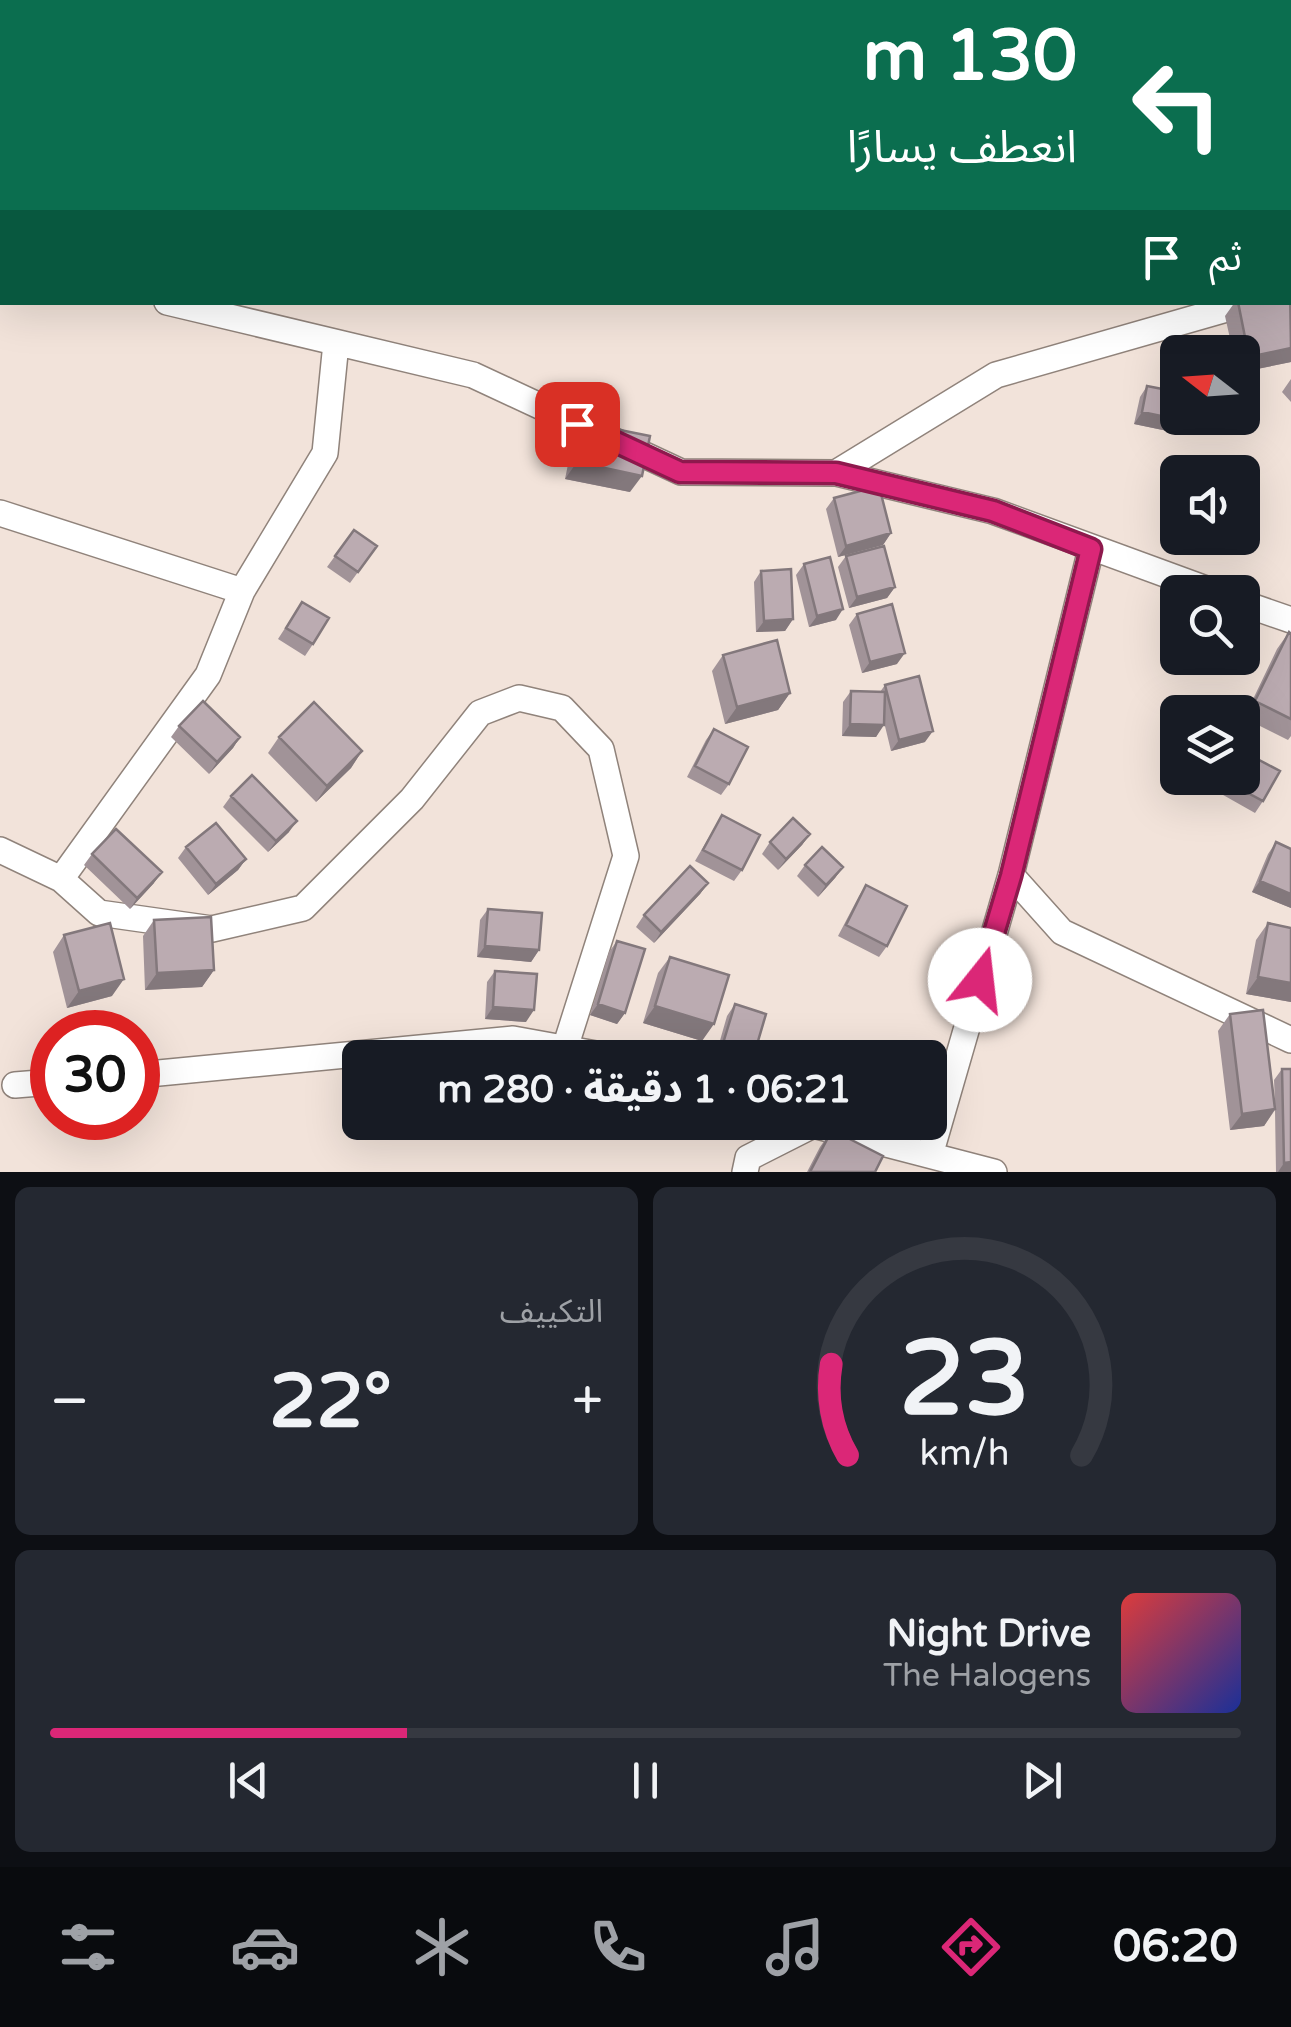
<!DOCTYPE html>
<html lang="ar">
<meta charset="utf-8">
<style>
:root{--surface:#171b24;--page:#242831;--text:#f1f3f6;--muted:#9ea1a6;--line:#363941;--accent:#db2777}
body{margin:0;font-family:"Varela Round","Noto Sans Arabic",sans-serif;background:var(--page);color:var(--text);direction:rtl;height:100vh;display:flex;flex-direction:column;font-size:38px;white-space:nowrap}
*{box-sizing:border-box;margin:0}
p{font-size:32px;color:var(--muted)}
.icon{flex:none;width:55px;height:55px;fill:none;stroke:currentColor;stroke-width:2;stroke-linecap:round;stroke-linejoin:round}
.map{position:relative;height:1172px;overflow:hidden;direction:ltr}
.side{display:flex;flex-direction:column;gap:15px;padding:15px;background:#0d0f14;flex:1}
.side>*{flex:none}
.guide{position:absolute;left:0px;top:0px;width:1292px;height:305px;box-shadow:0 10px 40px #0002;direction:rtl;background:#0b6e4f;color:#fff;overflow:hidden}
.needle{width:65px;rotate:287deg}
.controls{position:absolute;left:1160px;top:335px;display:grid;gap:20px}
.controls a{display:grid;place-items:center;width:100px;height:100px;border-radius:15px;background:var(--surface);box-shadow:0 10px 40px #0002;font-size:50px}
.speed{position:absolute;left:30px;top:1010px;display:flex;gap:20px;font-size:50px;font-weight:700;text-align:center}
.speed>*{display:grid;place-content:center;width:130px;height:130px;border-radius:50%;background:var(--surface);box-shadow:0 10px 40px #0002;line-height:1}
.speed .limit{border:15px solid #d22;background:#fff;color:#111}
.pin{position:absolute;display:grid;place-items:center;width:85px;height:85px;color:#fff;margin:-42px;border-radius:20px;box-shadow:0 5px 15px #0006}
.me{position:absolute;width:110px;margin:-55px;rotate:16deg;stroke-linejoin:round;filter:drop-shadow(0 0 8px #0008)}
.turn{display:flex;align-items:center;gap:35px;height:210px;padding:0 50px;font-size:45px}
.turn .icon{width:130px;height:130px;stroke-width:2.5}
.turn b{display:block;font-size:70px;line-height:85px}
.then{display:flex;align-items:center;height:95px;padding:0 50px;background:#0003;gap:20px;font-size:38px}
.big{font-size:75px;font-weight:800;line-height:1.1}
.side .tile{flex:1;display:flex;flex-direction:column;justify-content:center;gap:15px;min-width:0;padding:0 35px;border-radius:15px;background:var(--page)}
.side .dial{align-items:center;gap:0}
.dial svg{height:260px;overflow:visible;fill:none;stroke:var(--line);stroke-width:7;stroke-linecap:round;text-anchor:middle}
.dial text{fill:var(--text);stroke:none}
.song{display:flex;align-items:center;gap:30px}
.cover{width:120px;height:120px;border-radius:15px;background:linear-gradient(135deg,hsl(0 70% 55%),hsl(230 70% 35%))}
.played{height:10px;border-radius:5px;background:linear-gradient(90deg,var(--accent) 30%,var(--line) 30%)}
.keys{display:flex;justify-content:space-around;direction:ltr}
.heat{display:flex;justify-content:space-between;align-items:center;font-size:55px;direction:ltr}
.side .tiles{flex:1;display:grid;gap:15px;grid-template-columns:1fr 1fr}
.tile:last-child{grid-column:span 2}
.trip{position:absolute;left:342px;top:1040px;width:605px;height:100px;border-radius:15px;background:var(--surface);box-shadow:0 10px 40px #0002;font-weight:800;line-height:100px;text-align:center;direction:rtl}
.dock{display:flex;height:160px;justify-content:space-around;align-items:center;background:#090b0e;color:var(--muted)}
.dock .icon{width:70px;height:70px}
.dock .on{color:var(--accent)}
.dock b{font-size:45px;color:var(--text)}
.map>svg:first-child{display:block}
</style>
<div class="map">
<svg width="1291" height="1172" viewBox="0 0 1291 1172">
<rect width="100%" height="100%" fill="#f2e3da"/>
<g fill="none" stroke-linecap="round" stroke-linejoin="round">
<g stroke="#90837b" stroke-width="28">
<path id="street" d="M 0,28 L 2,28
M 1290,86 L 1291,86
M 0,263 L 2,263
M 167,302 L 473,375 L 681,472 L 836,473 L 993,511 L 1214,592
M 836,473 L 996,375 L 1251,302
M 0,513 L 242,591
M 1242,603 L 1291,620
M 0,850 L 61,879 L 99,913 L 212,929 L 303,908 L 412,799 L 480,713 L 519,698 L 562,708 L 601,749 L 626,856 L 565,1048
M 1011,875 L 1062,932 L 1291,1040
M 61,879 L 208,675 L 242,591 L 325,453 L 336,343
M 138,1075 L 513,1039 L 618,1058
M 15,1085 L 52,1082
M 930,1155 L 1011,875 L 1091,549
M 745,1172 L 748,1158 L 813,1125 L 994,1172"/>
</g>
<use href="#street" stroke="#fff" stroke-width="25"/>
</g>
<path fill="#a19398" d="M 1263,0 L 1291,0 L 1290,2 L 1264,2 Z
M 1291,288 L 1291,362 L 1242,372 L 1242,352 L 1233,352 L 1225,316 L 1235,302 L 1290,302 Z
M 1291,379 L 1291,402 L 1282,392 Z
M 1147,386 L 1190,422 L 1182,434 L 1134,424 L 1140,397 Z
M 585,423 L 630,492 L 565,479 L 573,440 Z
M 834,498 L 891,533 L 883,545 L 838,557 L 826,509 Z
M 354,530 L 377,546 L 350,583 L 327,567 Z
M 846,556 L 895,587 L 887,598 L 849,608 L 838,567 Z
M 804,564 L 836,620 L 809,627 L 796,575 Z
M 761,571 L 793,619 L 785,631 L 756,632 L 754,582 Z
M 302,602 L 313,644 L 305,656 L 278,639 Z
M 857,614 L 897,664 L 862,673 L 849,625 Z
M 1289,632 L 1291,634 L 1291,736 L 1288,740 L 1244,718 L 1277,649 Z
M 723,655 L 790,693 L 778,710 L 725,724 L 712,671 Z
M 885,685 L 925,742 L 891,751 L 884,722 L 876,737 L 842,736 L 843,702 L 851,691 L 880,692 Z
M 179,726 L 240,737 L 233,748 L 209,774 L 171,737 Z
M 714,729 L 729,784 L 721,795 L 687,777 L 706,740 Z
M 279,737 L 362,751 L 351,768 L 316,802 L 268,753 Z
M 1214,778 L 1242,778 L 1263,801 L 1255,813 L 1209,787 Z
M 231,796 L 289,832 L 268,852 L 223,807 Z
M 722,815 L 742,870 L 734,881 L 695,861 Z
M 810,834 L 802,845 L 778,870 L 762,854 L 770,842 Z
M 1276,842 L 1291,849 L 1291,908 L 1252,892 L 1268,854 Z
M 186,847 L 246,859 L 238,870 L 208,895 L 178,858 Z
M 92,854 L 154,883 L 130,909 L 84,865 Z
M 805,865 L 843,867 L 835,878 L 818,897 L 797,876 Z
M 708,883 L 700,894 L 654,943 L 636,927 L 644,915 Z
M 866,885 L 887,946 L 879,957 L 838,936 L 859,896 Z
M 488,909 L 539,950 L 531,962 L 477,957 L 480,920 Z
M 154,920 L 214,970 L 202,987 L 145,990 L 143,936 Z
M 1268,923 L 1291,1002 L 1246,994 L 1256,940 Z
M 64,935 L 112,996 L 67,1008 L 53,952 Z
M 617,941 L 625,1013 L 617,1024 L 590,1015 L 609,952 Z
M 670,957 L 702,1041 L 643,1023 L 658,973 Z
M 495,971 L 526,1022 L 485,1019 L 487,982 Z
M 735,1004 L 753,1058 L 715,1058 L 727,1016 Z
M 1230,1014 L 1275,1104 L 1274,1080 L 1282,1069 L 1291,1172 L 1276,1172 L 1275,1110 L 1264,1126 L 1230,1130 L 1218,1031 Z
M 832,1130 L 875,1172 L 807,1172 L 820,1147 Z"/>
<path fill="#83787c" d="M 1291,348 L 1291,362 L 1242,372 L 1242,366 L 1249,357 Z
M 1142,412 L 1190,422 L 1182,434 L 1134,424 Z
M 577,462 L 642,476 L 630,492 L 565,479 Z
M 891,533 L 883,545 L 838,557 L 846,546 Z
M 895,587 L 887,598 L 849,608 L 857,597 Z
M 843,609 L 836,620 L 809,627 L 817,616 Z
M 793,619 L 785,631 L 756,632 L 764,621 Z
M 905,653 L 897,664 L 862,673 L 870,662 Z
M 790,693 L 778,710 L 725,724 L 737,707 Z
M 850,724 L 884,725 L 876,737 L 842,736 Z
M 933,731 L 925,742 L 891,751 L 899,740 Z
M 240,737 L 233,748 L 209,774 L 217,762 Z
M 362,751 L 351,768 L 316,802 L 327,786 Z
M 297,821 L 289,832 L 268,852 L 276,841 Z
M 810,834 L 802,845 L 778,870 L 786,859 Z
M 246,859 L 238,870 L 208,895 L 216,884 Z
M 843,867 L 835,878 L 818,897 L 826,885 Z
M 162,872 L 154,883 L 130,909 L 137,898 Z
M 1260,881 L 1291,894 L 1291,908 L 1252,892 Z
M 708,883 L 700,894 L 654,943 L 661,932 Z
M 485,946 L 539,950 L 531,962 L 477,957 Z
M 214,970 L 202,987 L 145,990 L 157,973 Z
M 1258,977 L 1291,983 L 1291,1002 L 1246,994 Z
M 124,979 L 112,996 L 67,1008 L 79,991 Z
M 598,1004 L 625,1013 L 617,1024 L 590,1015 Z
M 655,1006 L 714,1024 L 702,1041 L 643,1023 Z
M 493,1007 L 534,1010 L 526,1022 L 485,1019 Z
M 721,1050 L 747,1058 L 716,1058 Z
M 1275,1109 L 1264,1126 L 1230,1130 L 1242,1114 Z
M 1291,1162 L 1291,1172 L 1278,1172 L 1284,1163 Z"/>
<path fill="#bbabb1" stroke="#83787c" stroke-width="2.5" d="M 1281,0 L 1291,0 L 1291,25 L 1290,2 L 1282,2 Z
M 1290,121 L 1291,121 L 1290,153 Z
M 1290,288 L 1291,348 L 1249,357 L 1238,302 L 1290,302 Z
M 1147,386 L 1178,392 L 1178,418 L 1191,418 L 1190,422 L 1142,412 Z
M 585,423 L 650,436 L 642,476 L 577,462 Z
M 879,486 L 891,533 L 846,546 L 834,498 Z
M 354,530 L 377,546 L 358,572 L 335,556 Z
M 884,546 L 895,587 L 857,597 L 846,556 Z
M 830,557 L 843,609 L 817,616 L 804,564 Z
M 791,569 L 793,619 L 764,621 L 761,571 Z
M 302,602 L 329,618 L 313,644 L 286,628 Z
M 892,604 L 905,653 L 870,662 L 857,614 Z
M 1289,632 L 1291,634 L 1291,719 L 1255,701 Z
M 777,640 L 790,693 L 737,707 L 723,655 Z
M 919,676 L 933,731 L 899,740 L 885,685 Z
M 851,691 L 885,692 L 884,725 L 850,724 Z
M 203,701 L 240,737 L 217,762 L 179,726 Z
M 314,702 L 362,751 L 327,786 L 279,737 Z
M 714,729 L 748,747 L 729,784 L 695,766 Z
M 1242,751 L 1280,771 L 1263,801 L 1220,778 L 1242,778 Z
M 252,775 L 297,821 L 276,841 L 231,796 Z
M 722,815 L 760,835 L 742,870 L 703,850 Z
M 793,818 L 810,834 L 786,859 L 770,842 Z
M 216,823 L 246,859 L 216,884 L 186,847 Z
M 116,829 L 162,872 L 137,898 L 92,854 Z
M 1276,842 L 1291,849 L 1291,894 L 1260,881 Z
M 822,847 L 843,867 L 826,885 L 805,865 Z
M 690,866 L 708,883 L 661,932 L 644,915 Z
M 866,885 L 907,906 L 887,946 L 846,925 Z
M 488,909 L 542,913 L 539,950 L 485,946 Z
M 211,917 L 214,970 L 157,973 L 154,920 Z
M 110,923 L 124,979 L 79,991 L 64,935 Z
M 1268,923 L 1291,928 L 1291,983 L 1258,977 Z
M 617,941 L 645,949 L 625,1013 L 598,1004 Z
M 670,957 L 729,975 L 714,1024 L 655,1006 Z
M 495,971 L 537,974 L 534,1010 L 493,1007 Z
M 735,1004 L 766,1014 L 753,1058 L 747,1058 L 721,1050 Z
M 1263,1010 L 1275,1109 L 1242,1114 L 1230,1014 Z
M 1282,1069 L 1291,1069 L 1291,1162 L 1284,1163 Z
M 832,1130 L 883,1156 L 875,1172 L 810,1172 Z"/>
<g fill="none" stroke-linecap="round" stroke-linejoin="round">
<g stroke="#8e194d" stroke-width="25">
<path id="route" d="M 577,424 L 680,472 L 836,473 L 993,511 L 1091,549 L 1011,876 L 980,980"/>
</g>
<use href="#route" stroke="#db2777" stroke-width="18"/>
</g>
</svg>
<div class="controls">
<a><svg class="needle" viewBox="-14 -14 28 28"><path d="M0-13l5 13h-10z" fill="#e53935"/><path d="M0 13l5-13h-10z" fill="#9ea1a6"/></svg></a>
<a><svg class="icon" aria-label="sound" viewBox="0 0 24 24"><path d="M4 9h4l5-4v14l-5-4H4zM17 9q2 3 0 6"/></svg></a>
<a><svg class="icon" aria-label="search" viewBox="0 0 24 24"><circle cx="10" cy="10" r="6"/><path d="M15 15l6 6"/></svg></a>
<a><svg class="icon" aria-label="layers" viewBox="0 0 24 24"><path d="M12 4l9 5-9 5-9-5zM3 14l9 5 9-5"/></svg></a>
</div>
<div class="speed"><div class="limit">30</div></div>
<div class="pin" style="left:577px;top:424px;background:#d93025"><svg class="icon" aria-label="arrive" viewBox="0 0 24 24"><path d="M6 21V4h12l-3 4 3 4H6"/></svg></div>
<svg class="me" style="left:980px;top:980px" viewBox="-20 -20 40 40"><circle r="19" fill="#fff"/><path d="M0-13L10 11 0 6-10 11z" fill="#db2777"/></svg>
<div class="trip">06:21 · 1 دقيقة · 280 m</div>
<div class="guide">
<div class="turn"><svg class="icon" aria-label="left" viewBox="0 0 24 24"><path d="M17 20v-9H6M10 6l-5 5 5 5"/></svg><div><b>130 m</b>انعطف يسارًا</div></div>
<div class="then">ثم<svg class="icon" aria-label="arrive" viewBox="0 0 24 24"><path d="M6 21V4h12l-3 4 3 4H6"/></svg></div>
</div>
</div>
<section class="side">
<div class="tiles">
<div class="tile dial"><svg viewBox="0 0 100 80">
<path d="M14 69A42 42 0 1 1 86 69"/>
<path d="M14 69A42 42 0 0 1 9 41" stroke="#db2777"/>
<text x="50" y="56" font-size="32" font-weight="700">23</text>
<text x="50" y="72" font-size="11">km/h</text>
</svg></div>
<div class="tile"><p>التكييف</p>
<div class="heat"><a>−</a><b class="big">22°</b><a>+</a></div>
</div>
<div class="tile">
<div class="song"><i class="cover"></i><div><b>Night Drive</b><p>The Halogens</p></div></div>
<div class="played"></div>
<div class="keys"><svg class="icon" aria-label="previous" viewBox="0 0 24 24"><path d="M18 5L8 12l10 7zM5 5v14"/></svg><svg class="icon" aria-label="pause" viewBox="0 0 24 24"><path d="M8 5v14M16 5v14"/></svg><svg class="icon" aria-label="next" viewBox="0 0 24 24"><path d="M6 5l10 7-10 7zM19 5v14"/></svg></div>
</div>
</div>
</section>
<nav class="dock">
<b>06:20</b>
<svg class="icon on" aria-label="directions" viewBox="0 0 24 24"><path d="M12 3l9 9-9 9-9-9zM9 14v-3h6M13 9l2 2-2 2"/></svg>
<svg class="icon" aria-label="music" viewBox="0 0 24 24"><path d="M9 18V5l10-2v13"/><circle cx="6" cy="18" r="3"/><circle cx="16" cy="16" r="3"/></svg>
<svg class="icon" aria-label="phone" viewBox="0 0 24 24"><path d="M5 4h4l2 5-3 2q2 4 5 5l2-3 5 2v4C11 20 4 13 5 4z"/></svg>
<svg class="icon" aria-label="climate" viewBox="0 0 24 24"><path d="M12 3v18M4 7l16 10M4 17L20 7"/></svg>
<svg class="icon" aria-label="car" viewBox="0 0 24 24"><path d="M5 17H2v-5l4-1 3-4h7l3 4 3 1v5h-3M9 17h6M6 11h13"/><circle cx="7" cy="17" r="2"/><circle cx="17" cy="17" r="2"/></svg>
<svg class="icon" aria-label="filters" viewBox="0 0 24 24"><path d="M4 7h16M4 17h16"/><circle cx="9" cy="7" r="2"/><circle cx="15" cy="17" r="2"/></svg>
</nav>
